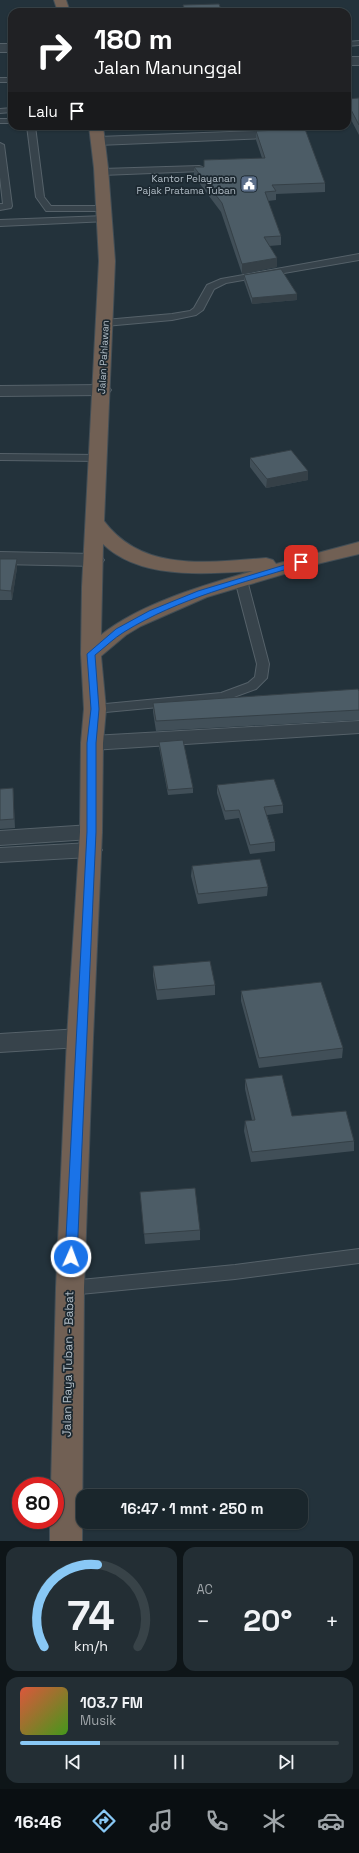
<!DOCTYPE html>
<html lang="id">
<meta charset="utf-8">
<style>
:root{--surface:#1a262c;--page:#232e34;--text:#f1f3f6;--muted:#9fa5a9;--line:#384348;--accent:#89c8f5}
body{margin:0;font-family:"Space Grotesk",sans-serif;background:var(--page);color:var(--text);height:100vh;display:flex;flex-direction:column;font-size:15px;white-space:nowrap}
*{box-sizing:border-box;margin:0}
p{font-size:13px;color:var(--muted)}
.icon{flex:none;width:22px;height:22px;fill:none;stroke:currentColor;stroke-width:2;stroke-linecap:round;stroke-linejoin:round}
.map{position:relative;height:1541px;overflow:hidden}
.panel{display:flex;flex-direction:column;gap:6px;padding:6px;background:#0e1518;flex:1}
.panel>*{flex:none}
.hud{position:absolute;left:8px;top:8px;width:343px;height:122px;border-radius:12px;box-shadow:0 1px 3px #0004,0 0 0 1px var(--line);background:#202124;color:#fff;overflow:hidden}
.speed{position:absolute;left:12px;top:1477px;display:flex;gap:8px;font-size:20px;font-weight:700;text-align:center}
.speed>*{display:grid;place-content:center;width:52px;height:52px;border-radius:50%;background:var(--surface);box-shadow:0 1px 3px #0004,0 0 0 1px var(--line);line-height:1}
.speed .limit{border:6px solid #d22;background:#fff;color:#111}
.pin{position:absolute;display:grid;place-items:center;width:34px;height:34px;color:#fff;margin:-17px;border-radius:8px;box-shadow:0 2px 6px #0006}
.me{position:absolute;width:44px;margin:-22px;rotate:2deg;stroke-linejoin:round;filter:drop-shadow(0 0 3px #0008)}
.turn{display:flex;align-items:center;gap:14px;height:84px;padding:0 20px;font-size:18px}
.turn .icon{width:52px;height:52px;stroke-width:2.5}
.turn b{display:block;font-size:28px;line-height:34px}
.then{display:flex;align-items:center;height:38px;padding:0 20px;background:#0003;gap:8px;font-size:15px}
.big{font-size:30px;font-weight:700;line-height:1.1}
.panel .widget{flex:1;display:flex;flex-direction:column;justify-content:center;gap:6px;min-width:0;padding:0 14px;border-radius:12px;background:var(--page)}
.panel .dial{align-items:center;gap:0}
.dial svg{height:104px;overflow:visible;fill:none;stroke:var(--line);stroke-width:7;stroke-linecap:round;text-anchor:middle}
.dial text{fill:var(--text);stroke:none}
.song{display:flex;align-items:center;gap:12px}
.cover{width:48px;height:48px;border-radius:6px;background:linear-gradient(135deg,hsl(10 70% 55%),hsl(100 70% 35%))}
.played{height:4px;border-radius:2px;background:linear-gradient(90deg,var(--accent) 25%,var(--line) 25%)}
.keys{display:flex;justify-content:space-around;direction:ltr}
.heat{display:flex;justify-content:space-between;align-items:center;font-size:22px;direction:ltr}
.panel .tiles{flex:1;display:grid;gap:6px;grid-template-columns:1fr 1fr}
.widget:last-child{grid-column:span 2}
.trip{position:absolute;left:76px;top:1489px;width:232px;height:40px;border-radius:12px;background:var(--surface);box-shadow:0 1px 3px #0004,0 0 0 1px var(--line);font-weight:700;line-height:40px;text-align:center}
.tab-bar{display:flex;height:64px;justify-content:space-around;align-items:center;background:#0a0f12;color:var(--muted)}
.tab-bar .icon{width:28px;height:28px}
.tab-bar .current{color:var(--accent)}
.tab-bar b{font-size:18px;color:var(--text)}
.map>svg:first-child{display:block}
</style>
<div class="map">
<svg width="359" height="1541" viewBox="0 0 359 1541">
<rect width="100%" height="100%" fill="#23323b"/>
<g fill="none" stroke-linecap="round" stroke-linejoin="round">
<g stroke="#556169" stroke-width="2">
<path id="lane" d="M 359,41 L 359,45 L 347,46 L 347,42 Z
M 0,78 L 12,78 L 12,82 L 0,82 Z
M 12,108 L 12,112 L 0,113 L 0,109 Z
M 0,119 L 12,119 L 12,123 L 0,123 Z
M 27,126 L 35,126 L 44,197 L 51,206 L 105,206 L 109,209 L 108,211 L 46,211 L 36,197 Z
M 0,143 L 4,145 L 12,206 L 11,208 L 0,210 L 0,204 L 3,204 L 0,177 Z
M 199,166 L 202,167 L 202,171 L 102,175 L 98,172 L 102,169 Z
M 105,216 L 108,217 L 108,221 L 0,226 L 0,220 Z
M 359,254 L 359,260 L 226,283 L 214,289 L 203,310 L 196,315 L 172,320 L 105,326 L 100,323 L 105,320 L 172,314 L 190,311 L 194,308 L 207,285 L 221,279 Z
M 0,454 L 99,455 L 104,458 L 99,461 L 0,460 Z
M 241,577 L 247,580 L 269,664 L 267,678 L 256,689 L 223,701 L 95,713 L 91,712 L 89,709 L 91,706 L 95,705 L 221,693 L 248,683 L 255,677 L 257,664 L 235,580 Z
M 359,1249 L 359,1263 L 235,1279 L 70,1295 L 64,1293 L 62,1288 L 64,1283 L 70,1281 L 235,1265 Z"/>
</g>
<g stroke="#556169" stroke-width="2">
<path id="street" d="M 0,44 L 12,44 L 12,52 L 0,52 Z
M 347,57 L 359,57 L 359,65 L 347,65 Z
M 286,130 L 291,131 L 293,134 L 291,137 L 98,145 L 93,144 L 91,141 L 93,138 L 98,137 Z
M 102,385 L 108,386 L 111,390 L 108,394 L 102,395 L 0,396 L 0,386 Z
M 0,552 L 94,554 L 101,556 L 104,560 L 101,564 L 94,566 L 0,564 Z
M 359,721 L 359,733 L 92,750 L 84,748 L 81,743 L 84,738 L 92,736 Z
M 91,825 L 99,827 L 102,832 L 99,837 L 91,839 L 0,845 L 0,831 Z
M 90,843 L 98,845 L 102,850 L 98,855 L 90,857 L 0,862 L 0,848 Z
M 80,1029 L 89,1032 L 93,1038 L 89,1044 L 80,1047 L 0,1052 L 0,1034 Z"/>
</g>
<g stroke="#424e56" stroke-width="2">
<path id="highway" d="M 54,0 L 66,0 L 70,12 L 58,12 Z
M 89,126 L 103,126 L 108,168 L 115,261 L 104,521 C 143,573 209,562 266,558 L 273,560 L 276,564 L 359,542 L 359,554 L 321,563 L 207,597 L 141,626 L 126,635 L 101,656 L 106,709 L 103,743 L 102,832 L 93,1038 L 84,1288 L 82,1541 L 50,1541 L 50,1520 L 55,1520 L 55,1486 L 51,1486 L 56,1288 L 67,1038 L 80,832 L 81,743 L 84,709 L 81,654 L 82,587 L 99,261 L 94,168 ZM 103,544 C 140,580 207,574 253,571 C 205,585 141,603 101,635 Z"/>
</g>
<use href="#lane" fill="#37434b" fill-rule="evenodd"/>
<use href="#street" fill="#37434b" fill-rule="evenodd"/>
<use href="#highway" fill="#716054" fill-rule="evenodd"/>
</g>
<path fill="#414f58" d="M 183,5 L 222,12 L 183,12 Z
M 359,98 L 359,135 L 347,112 L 347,99 Z
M 256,131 L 325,183 L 325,192 L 276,194 L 276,200 L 268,201 L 281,236 L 281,245 L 269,246 L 277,258 L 277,267 L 242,274 L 221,212 L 194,176 L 194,167 L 204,167 L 204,160 L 262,158 L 256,140 Z
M 244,275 L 297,300 L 252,304 L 244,281 Z
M 250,458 L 308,480 L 266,488 L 250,467 Z
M 0,559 L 17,568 L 12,600 L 0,600 Z
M 359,691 L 359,720 L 156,731 L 153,712 L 153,703 Z
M 159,742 L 193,788 L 193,793 L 168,795 L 159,747 Z
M 217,785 L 283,805 L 283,813 L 267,815 L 275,842 L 275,851 L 250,854 L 239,818 L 225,820 L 217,793 Z
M 13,788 L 15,828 L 0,829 L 0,789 Z
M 192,866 L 268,887 L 267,896 L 198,904 L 191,876 Z
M 153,966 L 215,985 L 215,995 L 157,1000 L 153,976 Z
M 241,991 L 343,1048 L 342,1058 L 259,1068 L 241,1001 Z
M 245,1079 L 292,1116 L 354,1141 L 354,1151 L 251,1162 L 244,1131 L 245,1121 L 252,1120 L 245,1089 Z
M 140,1192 L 200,1230 L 200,1240 L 145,1244 L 141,1202 Z"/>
<path fill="#354047" d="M 277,258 L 277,267 L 242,274 L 242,264 Z
M 297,294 L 297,300 L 252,304 L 252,298 Z
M 308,471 L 308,480 L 266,488 L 267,479 Z
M 17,559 L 17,568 L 12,600 L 11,591 Z"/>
<path fill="#4c5c66" stroke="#354047" d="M 219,4 L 222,12 L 186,12 L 183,5 Z
M 359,98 L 359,125 L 347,102 L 347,99 Z
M 305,129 L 325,183 L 272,185 L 276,191 L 265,192 L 281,236 L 264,237 L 277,258 L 242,264 L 222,203 L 194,167 L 204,167 L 204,160 L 265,158 L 256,131 Z
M 281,269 L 297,294 L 252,298 L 244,275 Z
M 291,450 L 308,471 L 267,479 L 250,458 Z
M 0,559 L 17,559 L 11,591 L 0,590 Z
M 358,689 L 359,691 L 359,710 L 156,721 L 153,703 Z
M 183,740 L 193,788 L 168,790 L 159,742 Z
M 274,779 L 283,805 L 264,807 L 275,842 L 250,845 L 239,810 L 225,811 L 217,785 Z
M 13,788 L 14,819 L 0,820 L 0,789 Z
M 260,859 L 268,887 L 198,894 L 192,866 Z
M 210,961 L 215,985 L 157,990 L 153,966 Z
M 321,982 L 343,1048 L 259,1058 L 241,991 Z
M 282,1075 L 292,1116 L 346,1111 L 354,1141 L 252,1152 L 245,1121 L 255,1120 L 245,1079 Z
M 195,1188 L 200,1230 L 144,1234 L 140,1192 Z"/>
<path fill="#1a73e8" stroke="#114b97" d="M 301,560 L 305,562 L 304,564 C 242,583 179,598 124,632 C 114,638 104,648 95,655 L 99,709 L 96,743 L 96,832 L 77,1257 L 75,1260 L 71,1262 L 67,1260 L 65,1257 L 87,832 L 87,743 L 91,709 L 87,654 L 116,629 L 149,611 L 198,591 Z"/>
<defs>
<g id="civic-square" transform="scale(0.9)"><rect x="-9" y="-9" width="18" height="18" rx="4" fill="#5c6f8a" stroke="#1c2830"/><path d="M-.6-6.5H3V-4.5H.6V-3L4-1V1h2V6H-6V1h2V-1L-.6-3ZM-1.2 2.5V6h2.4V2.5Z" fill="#fff"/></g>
</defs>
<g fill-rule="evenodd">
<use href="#civic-square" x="249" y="184"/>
</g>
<g text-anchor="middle" stroke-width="3.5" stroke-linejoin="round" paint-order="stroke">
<g font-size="10" fill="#b2bec7" stroke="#1c2830" text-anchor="end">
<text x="236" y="182">Kantor Pelayanan<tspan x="236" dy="12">Pajak Pratama Tuban</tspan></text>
</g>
<g font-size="10" fill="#b2bec7" stroke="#1c2830">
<text transform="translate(103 357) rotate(-87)" y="4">Jalan Pahlawan</text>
</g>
<g font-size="12" fill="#b2bec7" stroke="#1c2830">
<text transform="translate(68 1364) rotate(-89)" y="4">Jalan Raya Tuban - Babat</text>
</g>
</g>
</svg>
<div class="speed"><div class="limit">80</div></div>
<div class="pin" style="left:301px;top:562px;background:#d93025"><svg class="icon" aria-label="arrive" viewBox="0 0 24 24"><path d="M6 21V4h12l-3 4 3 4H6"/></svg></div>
<svg class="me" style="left:71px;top:1257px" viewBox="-20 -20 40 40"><circle r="17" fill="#1a73e8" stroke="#fff" stroke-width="3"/><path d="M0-11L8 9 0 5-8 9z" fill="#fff"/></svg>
<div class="trip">16:47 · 1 mnt · 250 m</div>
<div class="hud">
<div class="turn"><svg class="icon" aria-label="right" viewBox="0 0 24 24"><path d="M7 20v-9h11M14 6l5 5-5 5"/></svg><div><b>180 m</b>Jalan Manunggal</div></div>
<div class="then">Lalu<svg class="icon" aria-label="arrive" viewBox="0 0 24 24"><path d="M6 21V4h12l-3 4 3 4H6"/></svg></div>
</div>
</div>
<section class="panel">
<div class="tiles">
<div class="widget dial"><svg viewBox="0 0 100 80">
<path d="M14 69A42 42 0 1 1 86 69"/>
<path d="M14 69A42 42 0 0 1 55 6" stroke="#89c8f5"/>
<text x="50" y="56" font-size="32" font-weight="700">74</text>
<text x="50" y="72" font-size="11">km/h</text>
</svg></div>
<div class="widget"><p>AC</p>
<div class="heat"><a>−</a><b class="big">20°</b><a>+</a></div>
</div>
<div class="widget">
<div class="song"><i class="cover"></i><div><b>103.7 FM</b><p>Musik</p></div></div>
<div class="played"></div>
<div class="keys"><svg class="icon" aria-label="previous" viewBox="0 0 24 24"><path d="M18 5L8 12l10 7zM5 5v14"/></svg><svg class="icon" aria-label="pause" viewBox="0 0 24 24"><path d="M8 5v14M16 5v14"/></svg><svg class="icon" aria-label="next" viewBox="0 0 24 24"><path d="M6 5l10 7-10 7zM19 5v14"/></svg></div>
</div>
</div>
</section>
<nav class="tab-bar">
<b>16:46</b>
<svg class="icon current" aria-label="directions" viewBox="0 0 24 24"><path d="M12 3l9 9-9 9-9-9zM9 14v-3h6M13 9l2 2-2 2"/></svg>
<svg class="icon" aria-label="music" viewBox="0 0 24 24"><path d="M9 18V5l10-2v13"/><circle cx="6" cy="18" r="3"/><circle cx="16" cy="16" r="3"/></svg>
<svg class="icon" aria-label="phone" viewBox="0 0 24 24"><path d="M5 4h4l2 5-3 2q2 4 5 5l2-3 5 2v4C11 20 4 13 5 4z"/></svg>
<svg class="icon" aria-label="climate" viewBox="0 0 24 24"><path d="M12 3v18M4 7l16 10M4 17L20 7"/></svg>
<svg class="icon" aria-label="car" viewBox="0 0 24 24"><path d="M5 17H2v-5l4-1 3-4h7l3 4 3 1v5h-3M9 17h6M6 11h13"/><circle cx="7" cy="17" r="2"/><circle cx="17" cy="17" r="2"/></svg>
</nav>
